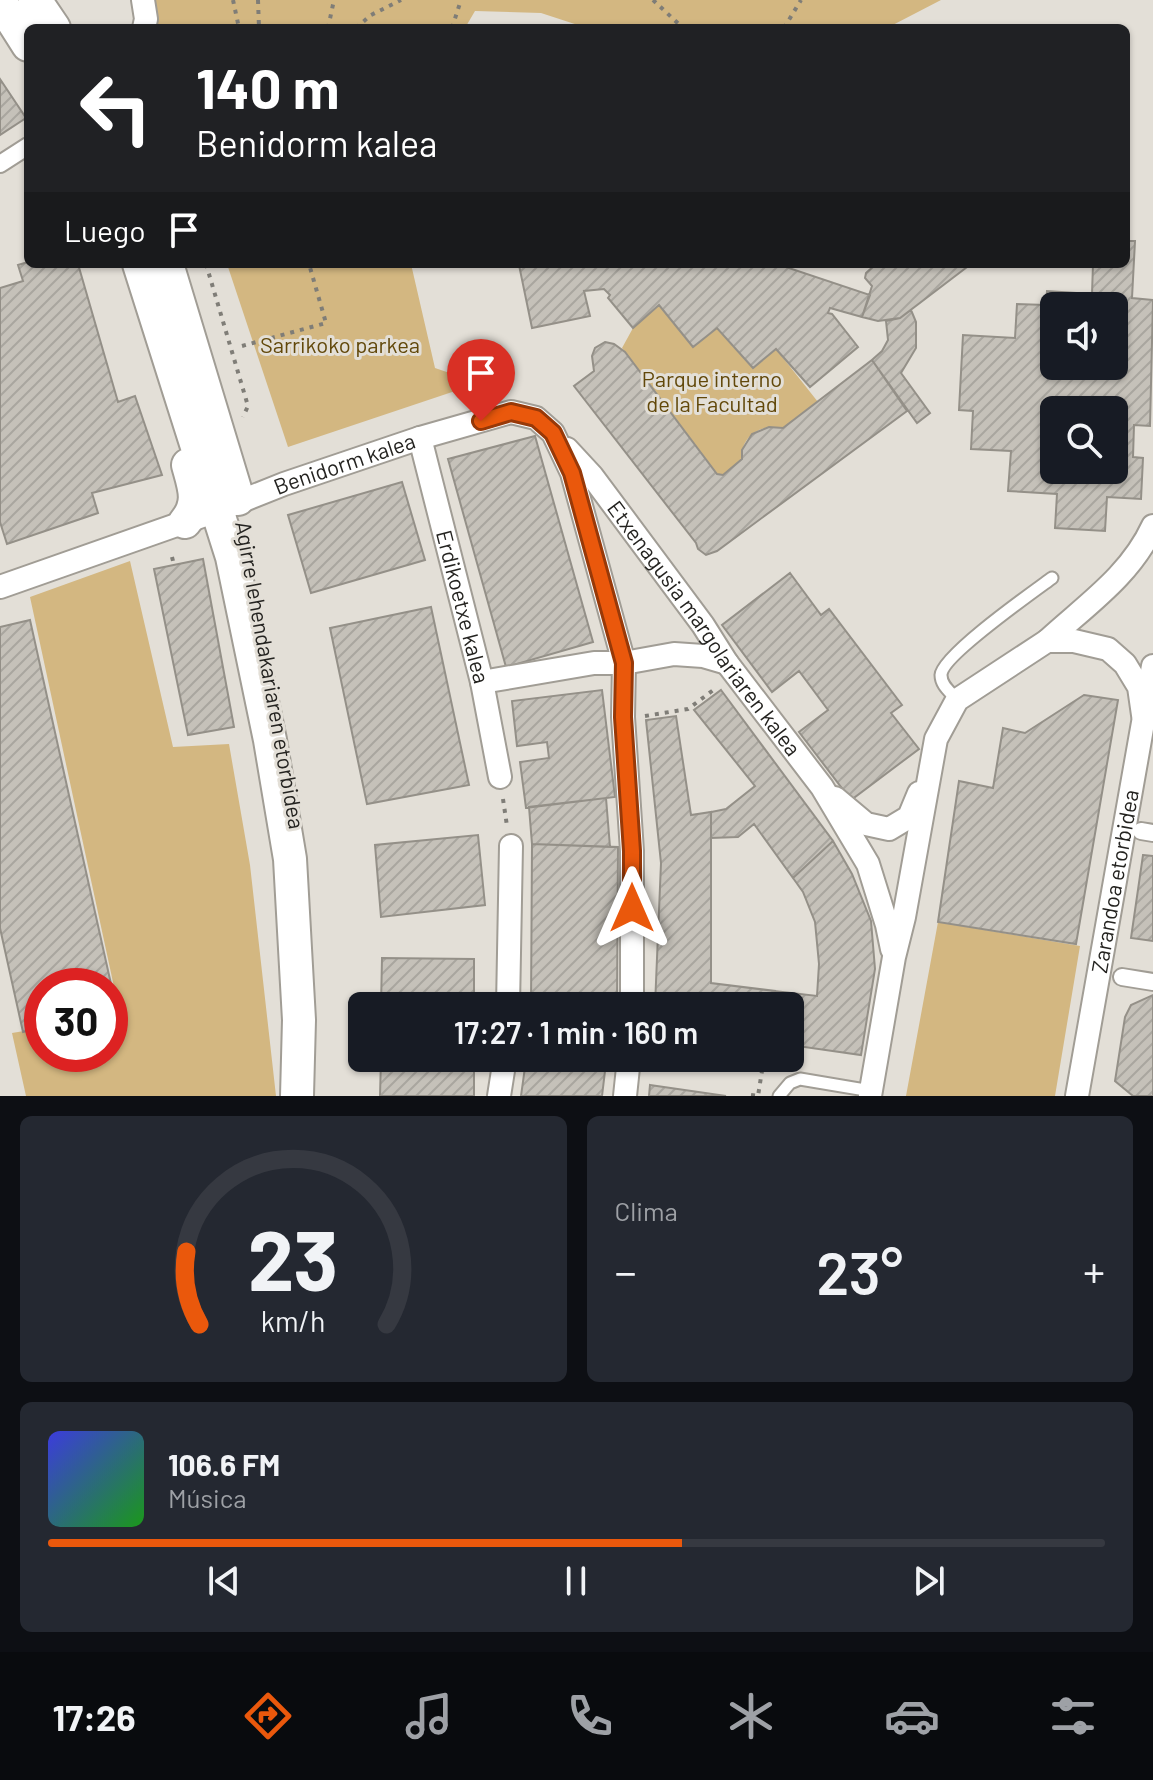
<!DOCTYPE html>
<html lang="es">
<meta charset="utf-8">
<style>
:root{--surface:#171b24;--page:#242831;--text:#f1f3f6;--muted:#9ea1a6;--line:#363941;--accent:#ea580c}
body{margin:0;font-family:Barlow,sans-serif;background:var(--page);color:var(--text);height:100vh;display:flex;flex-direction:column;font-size:30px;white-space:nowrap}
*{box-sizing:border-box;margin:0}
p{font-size:26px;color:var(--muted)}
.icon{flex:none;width:44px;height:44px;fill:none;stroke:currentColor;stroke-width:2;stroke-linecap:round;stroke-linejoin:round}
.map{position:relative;height:1096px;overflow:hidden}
.drawer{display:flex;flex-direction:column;gap:20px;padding:20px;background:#0d0f14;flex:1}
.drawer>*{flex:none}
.hud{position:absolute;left:24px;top:24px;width:1106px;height:244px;border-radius:12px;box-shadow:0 2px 6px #0004;background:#202124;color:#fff;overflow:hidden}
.buttons{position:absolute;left:1040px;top:292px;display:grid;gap:16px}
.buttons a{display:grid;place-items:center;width:88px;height:88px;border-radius:12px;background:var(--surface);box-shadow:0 2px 6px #0004;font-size:40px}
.speed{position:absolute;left:24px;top:968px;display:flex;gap:16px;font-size:40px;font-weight:700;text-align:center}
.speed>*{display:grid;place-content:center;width:104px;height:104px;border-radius:50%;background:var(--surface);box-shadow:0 2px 6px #0004;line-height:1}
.speed .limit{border:12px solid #d22;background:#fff;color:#111}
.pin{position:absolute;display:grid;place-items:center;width:68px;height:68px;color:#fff;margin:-82px -34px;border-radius:50% 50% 50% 0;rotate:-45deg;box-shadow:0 0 8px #0007}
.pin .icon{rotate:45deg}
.me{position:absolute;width:88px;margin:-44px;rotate:0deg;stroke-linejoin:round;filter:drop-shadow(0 0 6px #0008)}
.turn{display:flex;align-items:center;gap:28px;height:168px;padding:0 40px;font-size:36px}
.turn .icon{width:104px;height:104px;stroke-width:2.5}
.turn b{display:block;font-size:56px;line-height:68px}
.then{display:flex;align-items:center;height:76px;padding:0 40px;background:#0003;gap:16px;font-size:30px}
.big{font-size:60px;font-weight:600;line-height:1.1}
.drawer .widget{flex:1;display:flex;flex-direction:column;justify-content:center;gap:12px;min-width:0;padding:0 28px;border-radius:12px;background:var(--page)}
.drawer .dial{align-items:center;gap:0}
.dial svg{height:208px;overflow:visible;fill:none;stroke:var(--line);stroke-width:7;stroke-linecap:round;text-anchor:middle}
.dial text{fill:var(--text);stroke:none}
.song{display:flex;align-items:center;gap:24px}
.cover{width:96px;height:96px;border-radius:12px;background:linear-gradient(135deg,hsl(240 70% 55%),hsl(120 70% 35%))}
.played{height:8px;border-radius:4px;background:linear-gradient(90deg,var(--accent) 60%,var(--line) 60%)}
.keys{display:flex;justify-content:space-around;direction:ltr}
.heat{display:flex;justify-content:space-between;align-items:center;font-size:44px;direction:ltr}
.drawer .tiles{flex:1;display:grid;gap:20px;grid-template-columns:1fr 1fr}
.widget:last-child{grid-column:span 2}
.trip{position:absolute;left:348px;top:992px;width:456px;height:80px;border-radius:12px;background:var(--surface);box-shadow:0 2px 6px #0004;font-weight:600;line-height:80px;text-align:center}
.tabs{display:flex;height:128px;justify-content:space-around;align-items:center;background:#090b0e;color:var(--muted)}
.tabs .icon{width:56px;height:56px}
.tabs .on{color:var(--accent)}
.tabs b{font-size:36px;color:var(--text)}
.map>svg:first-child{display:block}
</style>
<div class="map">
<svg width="1153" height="1096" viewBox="0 0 1153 1096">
<defs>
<pattern id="building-hatch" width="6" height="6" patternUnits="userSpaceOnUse" patternTransform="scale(2)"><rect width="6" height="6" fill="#c5c1b9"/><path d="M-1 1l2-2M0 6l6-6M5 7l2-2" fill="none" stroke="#a9a69f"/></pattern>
</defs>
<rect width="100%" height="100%" fill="#e3dfd7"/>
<path fill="#d3b781" d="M 149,0 L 941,0 L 887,28 L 587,28 L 541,13 L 475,11 L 465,28 L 150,28 Z
M 227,264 L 411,264 L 435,368 L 479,383 L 288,447 Z
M 659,305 L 693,347 L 717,328 L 752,367 L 776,349 L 818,402 L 783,428 C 762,423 740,436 742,459 L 723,475 L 717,474 L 622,348 L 633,328 Z
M 130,561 L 173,747 L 229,744 L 250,865 L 276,1096 L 26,1096 L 12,1033 L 42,1028 L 42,1054 L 110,1054 L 110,1012 L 119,1010 L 30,597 Z
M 938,922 L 1080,946 L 1055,1096 L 906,1096 Z"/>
<path fill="url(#building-hatch)" stroke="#949088" stroke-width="2" fill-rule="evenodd" d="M 0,79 L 26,118 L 0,135 Z
M 1126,241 L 1135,241 L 1132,298 L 1153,300 L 1150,426 L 1134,425 L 1133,457 L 1143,458 L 1141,499 L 1107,497 L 1105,531 L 1055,528 L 1057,494 L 1008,491 L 1011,451 L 971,449 L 973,411 L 959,410 L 963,335 L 1015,338 L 1017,304 L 1046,305 L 1047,291 L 1092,294 L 1093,264 L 1126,264 ZM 1054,306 L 1114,306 L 1114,366 L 1054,366 ZM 1054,410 L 1114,410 L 1114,470 L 1054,470 Z
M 28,262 L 78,264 L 118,402 L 135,396 L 162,475 L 92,493 L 98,513 L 7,544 L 0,522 L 0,288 L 23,281 L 18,265 Z
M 503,264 L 777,264 L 870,295 L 862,317 L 830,308 L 828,313 L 832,314 L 858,347 L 810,387 L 776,349 L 753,368 L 717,328 L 693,347 L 659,305 L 633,328 L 608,298 L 610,295 L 604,289 L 584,291 L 590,316 L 532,328 L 519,265 L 504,267 Z
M 876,264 L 971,264 L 900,318 L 878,321 L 862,317 L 872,286 L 865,278 L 866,273 Z
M 911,310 L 916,322 L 916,348 L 901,373 L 930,413 L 917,423 L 872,360 L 882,351 L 888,340 L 886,321 L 900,318 Z
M 605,342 L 614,344 L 625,352 L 717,474 L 723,475 L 742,459 L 742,450 L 752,434 L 769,427 L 783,428 L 872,360 L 907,411 L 717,551 L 706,555 L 698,549 L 696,543 L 574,386 L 594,371 L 592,356 L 595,348 Z
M 535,436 L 593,642 L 506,667 L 448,459 Z
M 402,482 L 425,560 L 311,593 L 288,515 Z
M 203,559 L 234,727 L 188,735 L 154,569 Z
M 790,573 L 821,615 L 829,609 L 902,705 L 891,713 L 919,749 L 851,800 L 799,732 L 828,710 L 799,671 L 772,692 L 722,625 Z
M 431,607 L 469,785 L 367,804 L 330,628 Z
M 30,620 L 117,1011 L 110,1012 L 110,986 L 42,986 L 42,1027 L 23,1032 L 0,928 L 0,627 Z
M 602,690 L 615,797 L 526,808 L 520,762 L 549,758 L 547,742 L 517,746 L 512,701 Z
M 721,690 L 833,841 L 793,878 L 754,824 L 738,837 L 711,838 L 711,812 L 726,809 L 755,786 L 694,710 Z
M 1084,695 L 1118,700 L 1076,944 L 938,922 L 959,781 L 993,788 L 1003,728 L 1025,733 Z
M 676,716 L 691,815 L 711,812 L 711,983 L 775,991 L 774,1006 L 655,1006 L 661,863 L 646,720 Z
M 606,798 L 610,847 L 532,844 L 529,807 Z
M 478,835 L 485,905 L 381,917 L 375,845 Z
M 833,841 L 852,874 L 871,921 L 875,969 L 861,1055 L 790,1045 L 790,1006 L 774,1006 L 775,991 L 817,996 L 819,964 L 815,922 L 803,892 L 793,878 Z
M 532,844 L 618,847 L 617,1006 L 531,1006 Z
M 1143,855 L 1153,856 L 1153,941 L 1131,938 Z
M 382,958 L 474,959 L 474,1006 L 381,1006 Z
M 1153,995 L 1153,1096 L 1133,1096 L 1115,1081 L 1125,1017 L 1131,1005 Z
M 381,1058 L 474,1058 L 474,1096 L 380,1096 Z
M 526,1060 L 605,1071 L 602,1096 L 521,1096 Z
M 650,1085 L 726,1096 L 649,1096 Z"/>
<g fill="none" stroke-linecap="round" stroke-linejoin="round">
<g stroke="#a19d95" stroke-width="15">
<path id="service" d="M 957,700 C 951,692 941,686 941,675 C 942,656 1033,592 1052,578
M 779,1096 L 790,1083 L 800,1079 L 871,1091"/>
</g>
<g stroke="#a19d95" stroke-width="20">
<path id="pedestrian" d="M 0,164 L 28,146
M 1141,831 L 1153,833
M 1122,977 L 1153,982"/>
</g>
<g stroke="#a19d95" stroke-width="26">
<g id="minor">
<path d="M 143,0 L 146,19 L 144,28"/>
<path id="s1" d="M 420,438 L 482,682 L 500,777"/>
<path id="s2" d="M 567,449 L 592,476 L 703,625 L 727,663 L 822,787 L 868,864 L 887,925 L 892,949"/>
<path id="s3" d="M 0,587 L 219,510 L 284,484 L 420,438 L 511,412 L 536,418 L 553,433 L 572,473 L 624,663 L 623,717 L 632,851 L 632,1006"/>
<path d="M 1047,641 C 1086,605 1130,576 1153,526"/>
<path d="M 482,682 L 594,663 L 624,663 L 674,654 L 703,656 L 727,663"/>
<path d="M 835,798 L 866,824 L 889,829 L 909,817 L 919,793"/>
<path d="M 508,1006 L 511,846"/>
<path d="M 499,1096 L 505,1058"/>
<path d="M 625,1096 L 629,1058"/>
<path d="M 870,1096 L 894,957 L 904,917 L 936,739 L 957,700 L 1047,641 L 1074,641 L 1108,649 L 1125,664 L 1139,687 L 1143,715"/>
<path id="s4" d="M 1077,1096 L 1153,666"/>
</g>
</g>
<g stroke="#a19d95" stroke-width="36">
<path id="secondary" d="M 35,0 L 54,28
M 0,1 L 28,45
M 139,264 L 232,557 L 270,740 L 290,859 L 299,1020 L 297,1096
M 167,264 L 238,499
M 185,522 C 201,503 194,487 188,465"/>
</g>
<path stroke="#7f7d77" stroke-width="4" stroke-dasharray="4 6" stroke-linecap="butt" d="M 233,0 L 239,28
M 258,0 L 259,28
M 653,0 L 683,28
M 328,28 L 334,0
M 356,28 L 371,15 L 401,0
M 452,28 L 461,0
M 784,28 L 801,0
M 206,264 L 248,406 L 243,417
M 242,346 L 326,323 L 309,264
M 172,557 L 174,565
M 645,716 L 688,709 L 716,688
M 503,799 L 507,826
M 751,1095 L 758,1096 L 764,1058"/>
<use href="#service" stroke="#fff" stroke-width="11"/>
<use href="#pedestrian" stroke="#fff" stroke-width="16"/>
<use href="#minor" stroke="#fff" stroke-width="22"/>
<use href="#secondary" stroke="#fff" stroke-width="32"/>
</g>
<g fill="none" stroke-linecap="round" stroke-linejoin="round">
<g stroke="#983908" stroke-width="20">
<path id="route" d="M 481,421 L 511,412 L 536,418 L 553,433 L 572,473 L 624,663 L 623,717 L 632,851 L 632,908"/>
</g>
<use href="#route" stroke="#ea580c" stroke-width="14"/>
</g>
<g text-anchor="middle" stroke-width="6" stroke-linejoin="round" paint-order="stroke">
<g font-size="22" fill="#62480a" stroke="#e3dfd7">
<text x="340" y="353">Sarrikoko parkea</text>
<text x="712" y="387">Parque interno<tspan x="712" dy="25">de la Facultad</tspan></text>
</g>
<g font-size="22" fill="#242320" stroke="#e3dfd7">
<text dy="8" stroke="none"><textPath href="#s3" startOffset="366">Benidorm kalea</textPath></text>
<text dy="8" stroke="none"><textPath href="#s1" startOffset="174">Erdikoetxe kalea</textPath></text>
<text dy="8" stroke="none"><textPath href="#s2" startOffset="226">Etxenagusia margolariaren kalea</textPath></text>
<text transform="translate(270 675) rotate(80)" y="8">Agirre lehendakariaren etorbidea</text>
<text dy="8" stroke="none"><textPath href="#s4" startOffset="218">Zarandoa etorbidea</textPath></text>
</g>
</g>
</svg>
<div class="buttons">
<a><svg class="icon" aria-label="sound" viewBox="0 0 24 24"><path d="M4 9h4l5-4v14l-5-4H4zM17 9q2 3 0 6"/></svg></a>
<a><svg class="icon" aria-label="search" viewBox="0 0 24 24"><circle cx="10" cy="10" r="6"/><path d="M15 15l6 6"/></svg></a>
</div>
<div class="speed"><div class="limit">30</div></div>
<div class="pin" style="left:481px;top:421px;background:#d93025"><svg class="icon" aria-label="arrive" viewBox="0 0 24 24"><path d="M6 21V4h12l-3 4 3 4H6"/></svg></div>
<svg class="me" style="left:632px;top:908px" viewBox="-20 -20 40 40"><path d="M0-17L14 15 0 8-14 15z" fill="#ea580c" stroke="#fff" stroke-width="4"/></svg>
<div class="trip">17:27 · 1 min · 160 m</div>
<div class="hud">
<div class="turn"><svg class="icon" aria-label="left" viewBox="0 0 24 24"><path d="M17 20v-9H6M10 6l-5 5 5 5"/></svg><div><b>140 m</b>Benidorm kalea</div></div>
<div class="then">Luego<svg class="icon" aria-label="arrive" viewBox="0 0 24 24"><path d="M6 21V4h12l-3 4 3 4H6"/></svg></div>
</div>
</div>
<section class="drawer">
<div class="tiles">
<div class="widget dial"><svg viewBox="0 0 100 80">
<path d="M14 69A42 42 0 1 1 86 69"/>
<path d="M14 69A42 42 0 0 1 9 41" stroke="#ea580c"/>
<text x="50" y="56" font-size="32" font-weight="700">23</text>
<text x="50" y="72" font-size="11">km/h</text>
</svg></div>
<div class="widget"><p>Clima</p>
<div class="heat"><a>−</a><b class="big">23°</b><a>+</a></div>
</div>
<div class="widget">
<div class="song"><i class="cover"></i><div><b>106.6 FM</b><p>Música</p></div></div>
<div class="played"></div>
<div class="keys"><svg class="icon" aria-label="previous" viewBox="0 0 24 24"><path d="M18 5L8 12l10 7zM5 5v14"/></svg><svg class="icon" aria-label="pause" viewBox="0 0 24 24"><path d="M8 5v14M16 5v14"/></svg><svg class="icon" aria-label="next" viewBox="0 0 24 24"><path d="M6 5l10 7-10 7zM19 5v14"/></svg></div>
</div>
</div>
</section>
<nav class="tabs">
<b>17:26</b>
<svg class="icon on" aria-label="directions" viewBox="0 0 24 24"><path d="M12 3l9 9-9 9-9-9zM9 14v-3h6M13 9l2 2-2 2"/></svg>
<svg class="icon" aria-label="music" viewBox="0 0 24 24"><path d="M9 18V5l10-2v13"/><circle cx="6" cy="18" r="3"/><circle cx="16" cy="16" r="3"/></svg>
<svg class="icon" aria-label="phone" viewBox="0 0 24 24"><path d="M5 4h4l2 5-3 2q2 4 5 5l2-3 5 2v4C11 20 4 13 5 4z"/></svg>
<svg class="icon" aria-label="climate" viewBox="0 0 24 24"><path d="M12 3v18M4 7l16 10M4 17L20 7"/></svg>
<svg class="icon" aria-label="car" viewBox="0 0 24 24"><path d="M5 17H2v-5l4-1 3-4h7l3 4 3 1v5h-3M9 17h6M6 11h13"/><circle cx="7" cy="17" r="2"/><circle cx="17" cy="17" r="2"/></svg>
<svg class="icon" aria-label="filters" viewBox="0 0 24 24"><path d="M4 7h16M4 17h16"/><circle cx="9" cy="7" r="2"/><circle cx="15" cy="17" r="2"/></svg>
</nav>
